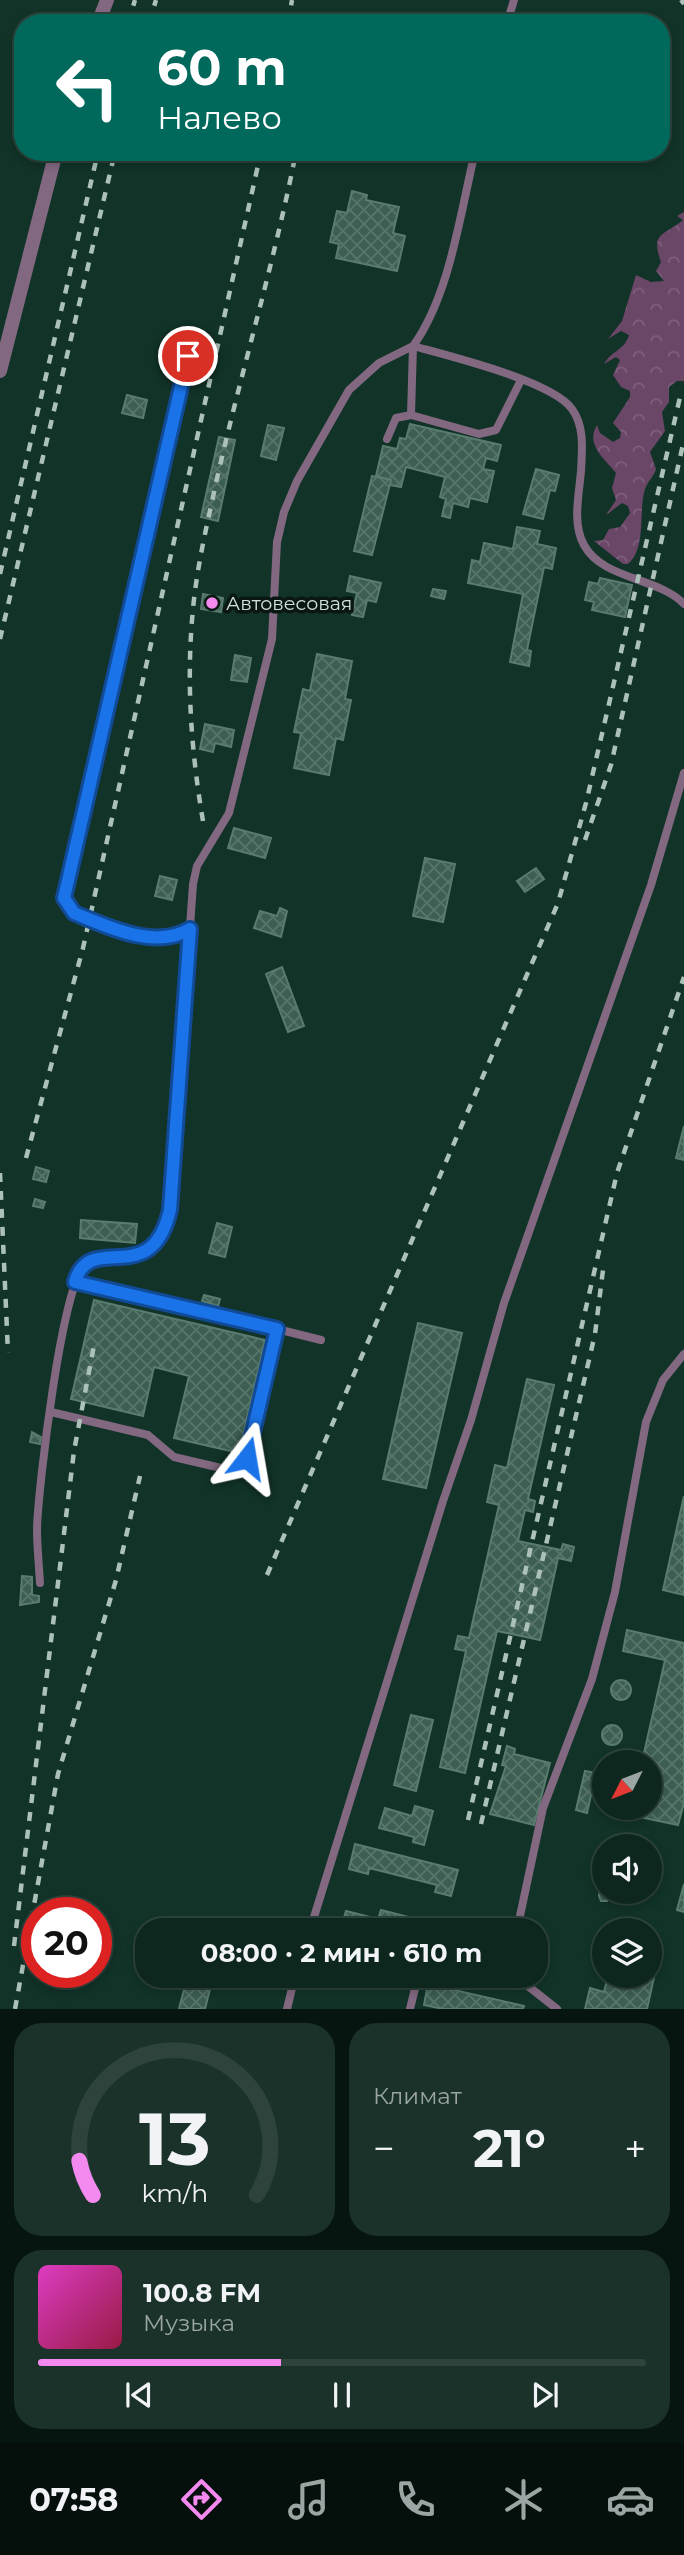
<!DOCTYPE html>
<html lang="ru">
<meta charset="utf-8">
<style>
:root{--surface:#0d261e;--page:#1b322b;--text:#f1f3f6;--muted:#9aa5a4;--line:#2d433c;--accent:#f489ef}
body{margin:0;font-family:Montserrat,sans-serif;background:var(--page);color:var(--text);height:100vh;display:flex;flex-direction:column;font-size:26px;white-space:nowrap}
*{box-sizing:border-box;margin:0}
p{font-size:23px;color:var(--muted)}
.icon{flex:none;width:38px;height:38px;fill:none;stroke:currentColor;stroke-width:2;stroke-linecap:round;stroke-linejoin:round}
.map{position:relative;height:2009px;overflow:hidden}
.details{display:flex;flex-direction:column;gap:14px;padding:14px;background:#071510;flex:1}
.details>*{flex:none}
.guide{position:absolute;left:14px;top:14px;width:656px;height:147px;border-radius:28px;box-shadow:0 4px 10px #0003,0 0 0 2px var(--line);background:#00695c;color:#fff;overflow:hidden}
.needle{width:46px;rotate:228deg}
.buttons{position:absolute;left:592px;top:1750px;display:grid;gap:14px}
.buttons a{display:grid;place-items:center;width:70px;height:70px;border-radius:50%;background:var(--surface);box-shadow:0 4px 10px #0003,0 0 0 2px var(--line);font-size:35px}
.speed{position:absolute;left:21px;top:1897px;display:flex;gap:14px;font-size:35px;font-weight:700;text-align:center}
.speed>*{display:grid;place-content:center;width:91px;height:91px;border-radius:50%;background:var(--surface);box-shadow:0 4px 10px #0003,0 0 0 2px var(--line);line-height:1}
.speed .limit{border:10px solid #d22;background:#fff;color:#111}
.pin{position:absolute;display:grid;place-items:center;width:60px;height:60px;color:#fff;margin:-30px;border:4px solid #fff;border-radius:50%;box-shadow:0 2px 7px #0007}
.me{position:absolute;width:77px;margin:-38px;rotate:14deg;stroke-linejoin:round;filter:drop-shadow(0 0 5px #0008)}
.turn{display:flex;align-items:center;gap:24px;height:147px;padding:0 28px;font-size:32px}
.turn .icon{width:91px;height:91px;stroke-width:2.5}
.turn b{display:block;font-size:49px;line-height:60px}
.big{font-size:52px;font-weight:700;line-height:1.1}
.details .widget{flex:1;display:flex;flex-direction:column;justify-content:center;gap:10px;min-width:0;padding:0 24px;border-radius:28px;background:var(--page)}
.details .dial{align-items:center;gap:0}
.dial svg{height:182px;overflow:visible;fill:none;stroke:var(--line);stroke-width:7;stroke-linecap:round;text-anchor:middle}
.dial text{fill:var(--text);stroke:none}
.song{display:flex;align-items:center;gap:21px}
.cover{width:84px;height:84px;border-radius:10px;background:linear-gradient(135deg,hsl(310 70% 55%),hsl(340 70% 35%))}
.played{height:7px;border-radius:4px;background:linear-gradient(90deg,var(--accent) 40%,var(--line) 40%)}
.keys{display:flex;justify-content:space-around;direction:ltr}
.heat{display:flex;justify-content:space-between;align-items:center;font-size:38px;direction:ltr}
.details .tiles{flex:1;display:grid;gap:14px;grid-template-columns:1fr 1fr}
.widget:last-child{grid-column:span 2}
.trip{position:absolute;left:135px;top:1918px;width:413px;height:70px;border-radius:28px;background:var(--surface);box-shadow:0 4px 10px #0003,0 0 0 2px var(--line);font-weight:700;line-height:70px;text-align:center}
.tab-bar{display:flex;height:112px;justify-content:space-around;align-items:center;background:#050f0c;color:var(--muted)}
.tab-bar .icon{width:49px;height:49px}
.tab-bar .on{color:var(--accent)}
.tab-bar b{font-size:32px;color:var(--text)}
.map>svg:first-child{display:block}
</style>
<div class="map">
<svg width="684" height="2009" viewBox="0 0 684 2009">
<defs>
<pattern id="forest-crowns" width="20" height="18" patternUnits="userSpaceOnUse" patternTransform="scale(1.75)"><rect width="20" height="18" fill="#6a4667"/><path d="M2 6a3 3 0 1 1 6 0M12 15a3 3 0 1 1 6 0" fill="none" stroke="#7e607c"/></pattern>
<pattern id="building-cross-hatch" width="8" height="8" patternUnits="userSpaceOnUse" patternTransform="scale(1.75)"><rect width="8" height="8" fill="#3d5e52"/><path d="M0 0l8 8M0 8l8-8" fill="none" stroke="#58756a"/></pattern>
</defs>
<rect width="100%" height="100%" fill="#113328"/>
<path fill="url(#forest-crowns)" d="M 684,212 L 684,381 L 677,381 L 669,387 L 669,402 L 662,412 L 665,431 L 650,452 L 656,469 C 654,476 648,481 645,489 C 638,511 647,548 628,564 L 623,564 L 594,541 L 603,540 L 609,529 L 620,527 L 630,513 L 628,506 L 622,503 L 606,515 L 616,500 L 612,488 L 616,473 C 605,459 585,445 597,425 L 600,433 L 613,442 L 620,438 L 621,432 L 613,423 L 630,397 L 630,391 L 621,387 L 613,375 L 620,360 L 616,357 L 604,364 C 611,351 625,350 629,335 L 621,331 L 608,339 L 622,321 L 636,275 L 651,282 L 664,281 L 656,271 L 661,262 C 650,232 664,236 683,220 L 677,216 Z"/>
<path fill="url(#building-cross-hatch)" stroke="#597c6f" stroke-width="2" d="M 352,191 L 367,195 L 366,200 L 399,207 L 393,233 L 405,236 L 397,271 L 336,258 L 339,244 L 330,242 L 337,211 L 347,213 Z
M 127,395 L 147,400 L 143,418 L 122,413 Z
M 410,424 L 501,445 L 497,461 L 486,458 L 483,469 L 494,471 L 487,502 L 470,498 L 468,507 L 453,503 L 450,518 L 442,516 L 446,499 L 440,497 L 445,477 L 406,467 L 401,487 L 390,485 L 391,480 L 376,476 L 383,446 L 397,449 L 400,438 L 406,439 Z
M 268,425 L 284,428 L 276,460 L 261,456 Z
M 219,437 L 235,440 L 218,521 L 201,517 Z
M 536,469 L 559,475 L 555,491 L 550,490 L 543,519 L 523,514 Z
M 372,476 L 391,480 L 372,555 L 354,551 Z
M 517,527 L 540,531 L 537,544 L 556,548 L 552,569 L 544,567 L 527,650 L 531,651 L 529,666 L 510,662 L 523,594 L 468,583 L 472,560 L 480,562 L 484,543 L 513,549 Z
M 350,576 L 381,583 L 376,602 L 367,600 L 363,617 L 352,615 L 357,593 L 347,591 Z
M 600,578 L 632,585 L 625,617 L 592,610 L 594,602 L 585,600 L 589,582 L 598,584 Z
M 433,589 L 446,591 L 444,599 L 431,596 Z
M 203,594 L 223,598 L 221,612 L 201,609 Z
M 317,654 L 352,661 L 345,699 L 351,700 L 343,740 L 336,738 L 329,775 L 294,768 L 301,733 L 294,732 L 303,689 L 310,691 Z
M 235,655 L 251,658 L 247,682 L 231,680 Z
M 205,724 L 234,730 L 231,747 L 215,743 L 213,752 L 200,749 Z
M 234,828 L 271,838 L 265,858 L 228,848 Z
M 425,858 L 455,864 L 443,922 L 413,916 Z
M 536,868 L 544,879 L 525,892 L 517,881 Z
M 160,876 L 177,880 L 172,900 L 155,896 Z
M 280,908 L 287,911 L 281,937 L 254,928 L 260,911 L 277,916 Z
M 282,967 L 304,1026 L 288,1032 L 266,974 Z
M 684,1126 L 684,1160 L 676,1158 Z
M 36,1167 L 49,1171 L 46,1182 L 33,1179 Z
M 35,1199 L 45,1202 L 43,1208 L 33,1206 Z
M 81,1220 L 137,1224 L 135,1243 L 80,1238 Z
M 217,1223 L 232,1227 L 225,1257 L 209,1253 Z
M 204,1295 L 220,1299 L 218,1306 L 202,1301 Z
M 94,1300 L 265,1340 L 239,1453 L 174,1438 L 189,1376 L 154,1367 L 143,1416 L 71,1399 Z
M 418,1323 L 462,1333 L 426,1488 L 383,1479 Z
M 527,1379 L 554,1385 L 528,1499 L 535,1501 L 533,1512 L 525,1510 L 518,1541 L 561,1550 L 563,1544 L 574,1547 L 571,1561 L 558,1558 L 540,1640 L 497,1631 L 465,1773 L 440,1767 L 466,1651 L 455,1649 L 458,1636 L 469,1638 L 499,1505 L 487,1502 L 495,1465 L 507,1468 Z
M 32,1432 L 41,1437 L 40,1444 L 30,1442 Z
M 684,1496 L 684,1595 L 663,1590 Z
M 22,1576 L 32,1577 L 32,1595 L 39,1596 L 39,1602 L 20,1605 Z
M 627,1630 L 684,1643 L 684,1803 L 678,1825 L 630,1815 L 632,1808 L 649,1808 L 649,1762 L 642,1762 L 665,1660 L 623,1651 Z
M611 1690a10 10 0 1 1 20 0a10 10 0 1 1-20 0Z
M 411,1715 L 433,1720 L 416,1791 L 394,1785 Z
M602 1735a10 10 0 1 1 20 0a10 10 0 1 1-20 0Z
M 507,1746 L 515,1749 L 514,1754 L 550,1763 L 534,1825 L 490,1814 L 506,1766 L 502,1765 Z
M 585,1771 L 596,1773 L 587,1813 L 576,1810 Z
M 415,1806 L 433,1811 L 424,1845 L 413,1842 L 414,1837 L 379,1828 L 385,1808 L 412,1816 Z
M 355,1844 L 458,1870 L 451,1896 L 435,1892 L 437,1885 L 369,1868 L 368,1874 L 349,1869 Z
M 602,1865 L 604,1892 L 618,1892 L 618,1898 L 607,1897 L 607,1901 L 601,1901 L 599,1896 L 600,1885 L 597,1885 Z
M 684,1884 L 684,1912 L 677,1910 Z
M 381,1910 L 420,1920 L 417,1930 L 366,1930 L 342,1924 L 346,1911 L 378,1919 Z
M 649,1943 L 661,1946 L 647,2009 L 585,2009 L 590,1988 L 604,1992 L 608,1976 L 649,1976 Z
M 187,1978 L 211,1985 L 205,2009 L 179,2009 Z
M 428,1984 L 524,2006 L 523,2009 L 443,2009 L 424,2005 Z"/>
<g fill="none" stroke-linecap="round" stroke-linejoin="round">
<path stroke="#826880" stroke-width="8" d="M 507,23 L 514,0
M 475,152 C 460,214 450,295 413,346 C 449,356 552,381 572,409 C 585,427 582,450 581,471 C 579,495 572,524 584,545 C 603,580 658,577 684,604
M 188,356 L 64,898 L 74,913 C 108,927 155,949 190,929
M 387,439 L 396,418 L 411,415
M 277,1329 L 321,1340
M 51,1412 L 148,1435 L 174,1457 L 221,1468 L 240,1465 L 250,1448 L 277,1329 L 75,1282
M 40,1583 C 39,1565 37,1547 37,1529 C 38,1490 62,1282 86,1263 C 101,1251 126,1258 144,1254 L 165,1230 L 170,1210 L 193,884 L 197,866 L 229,813 L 272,639 L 277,542 L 284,512 L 297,481 L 349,390 L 379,363 L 413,346 L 411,415 L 479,434 L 496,430 L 521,380
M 310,1930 L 443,1501 L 471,1420 L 504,1303 L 651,885 L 684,773
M 517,1930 L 543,1808 L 592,1679 L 615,1592 L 646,1422 L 663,1380 L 684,1354
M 505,1976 L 519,1979 L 557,2009
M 287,2009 L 295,1976
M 410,2009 L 418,1976"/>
<path stroke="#826880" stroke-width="14" d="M 98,23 L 107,0
M 0,371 L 56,152"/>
<path stroke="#acc1b9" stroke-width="4.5" stroke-dasharray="9 9" stroke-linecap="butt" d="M 681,0 L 684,4
M 128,23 L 135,0
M 149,23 L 156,0
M 288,23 L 292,0
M 0,574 L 98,152
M 0,639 L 115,152
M 203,821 C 191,751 186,680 193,609 C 197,566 207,525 216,483 C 241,372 274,264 296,152
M 585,840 L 611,765 L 684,440
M 26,1158 L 83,948 L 261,152
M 0,1173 L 8,1353
M 267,1575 L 558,903 L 586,803 L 681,393
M 468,1820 L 617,1173 L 684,977
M 481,1824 L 595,1334 L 603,1270
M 14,1946 L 74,1451 L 95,1340
M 15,2009 L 58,1774 L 116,1580 L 140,1476"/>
</g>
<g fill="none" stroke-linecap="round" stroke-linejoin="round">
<g stroke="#114b97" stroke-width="18">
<path id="route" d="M 188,356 L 64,898 L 74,913 C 108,927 155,950 190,929 L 170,1210 C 151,1292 90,1229 75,1282 L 277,1329 L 247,1458"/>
</g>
<use href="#route" stroke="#1a73e8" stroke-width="12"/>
</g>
<circle fill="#f489ef" stroke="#0a1712" stroke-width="2.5" cx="212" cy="603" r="7"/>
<g text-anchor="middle" stroke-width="7" stroke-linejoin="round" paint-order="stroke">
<g font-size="19" fill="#d0e2db" stroke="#0a1712" text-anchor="start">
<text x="226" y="610">Автовесовая</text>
</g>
</g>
</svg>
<div class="buttons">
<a><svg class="needle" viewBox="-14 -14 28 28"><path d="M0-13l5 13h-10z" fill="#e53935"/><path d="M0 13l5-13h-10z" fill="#9aa5a4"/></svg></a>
<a><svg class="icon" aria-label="sound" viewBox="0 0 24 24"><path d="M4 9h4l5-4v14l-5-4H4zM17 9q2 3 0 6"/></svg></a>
<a><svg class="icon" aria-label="layers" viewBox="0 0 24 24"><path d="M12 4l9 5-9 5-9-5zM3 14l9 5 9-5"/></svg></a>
</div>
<div class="speed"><div class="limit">20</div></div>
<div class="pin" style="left:188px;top:356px;background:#d93025"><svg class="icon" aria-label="arrive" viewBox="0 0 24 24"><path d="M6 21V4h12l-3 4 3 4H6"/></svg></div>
<svg class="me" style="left:247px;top:1458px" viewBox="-20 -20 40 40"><path d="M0-17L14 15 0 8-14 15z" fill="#1a73e8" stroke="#fff" stroke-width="4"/></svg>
<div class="trip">08:00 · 2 мин · 610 m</div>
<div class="guide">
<div class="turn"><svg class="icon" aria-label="left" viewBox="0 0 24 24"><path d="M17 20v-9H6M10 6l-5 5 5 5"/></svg><div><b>60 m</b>Налево</div></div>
</div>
</div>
<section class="details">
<div class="tiles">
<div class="widget dial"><svg viewBox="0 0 100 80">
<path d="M14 69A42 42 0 1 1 86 69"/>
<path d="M14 69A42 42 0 0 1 8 54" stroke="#f489ef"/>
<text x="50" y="56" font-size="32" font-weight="700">13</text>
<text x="50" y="72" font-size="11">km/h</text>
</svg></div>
<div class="widget"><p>Климат</p>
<div class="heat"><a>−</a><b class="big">21°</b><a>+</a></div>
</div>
<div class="widget">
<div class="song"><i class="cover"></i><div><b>100.8 FM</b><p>Музыка</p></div></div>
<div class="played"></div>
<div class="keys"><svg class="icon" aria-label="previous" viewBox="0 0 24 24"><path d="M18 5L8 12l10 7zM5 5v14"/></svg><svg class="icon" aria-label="pause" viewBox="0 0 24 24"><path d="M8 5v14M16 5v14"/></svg><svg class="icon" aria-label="next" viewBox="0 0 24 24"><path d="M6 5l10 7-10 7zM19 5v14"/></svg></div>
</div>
</div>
</section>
<nav class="tab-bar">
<b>07:58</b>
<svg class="icon on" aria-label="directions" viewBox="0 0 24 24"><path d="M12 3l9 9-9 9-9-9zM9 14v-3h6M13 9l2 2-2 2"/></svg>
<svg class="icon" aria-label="music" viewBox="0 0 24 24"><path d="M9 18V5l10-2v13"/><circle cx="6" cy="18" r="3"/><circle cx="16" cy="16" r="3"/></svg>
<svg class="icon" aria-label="phone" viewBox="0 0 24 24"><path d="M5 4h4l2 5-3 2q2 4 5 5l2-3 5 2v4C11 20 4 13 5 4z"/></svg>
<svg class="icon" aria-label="climate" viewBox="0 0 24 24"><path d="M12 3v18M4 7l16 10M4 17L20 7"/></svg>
<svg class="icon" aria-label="car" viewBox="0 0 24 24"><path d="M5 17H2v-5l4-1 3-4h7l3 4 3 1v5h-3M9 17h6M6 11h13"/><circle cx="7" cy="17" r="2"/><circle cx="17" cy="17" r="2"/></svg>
</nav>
